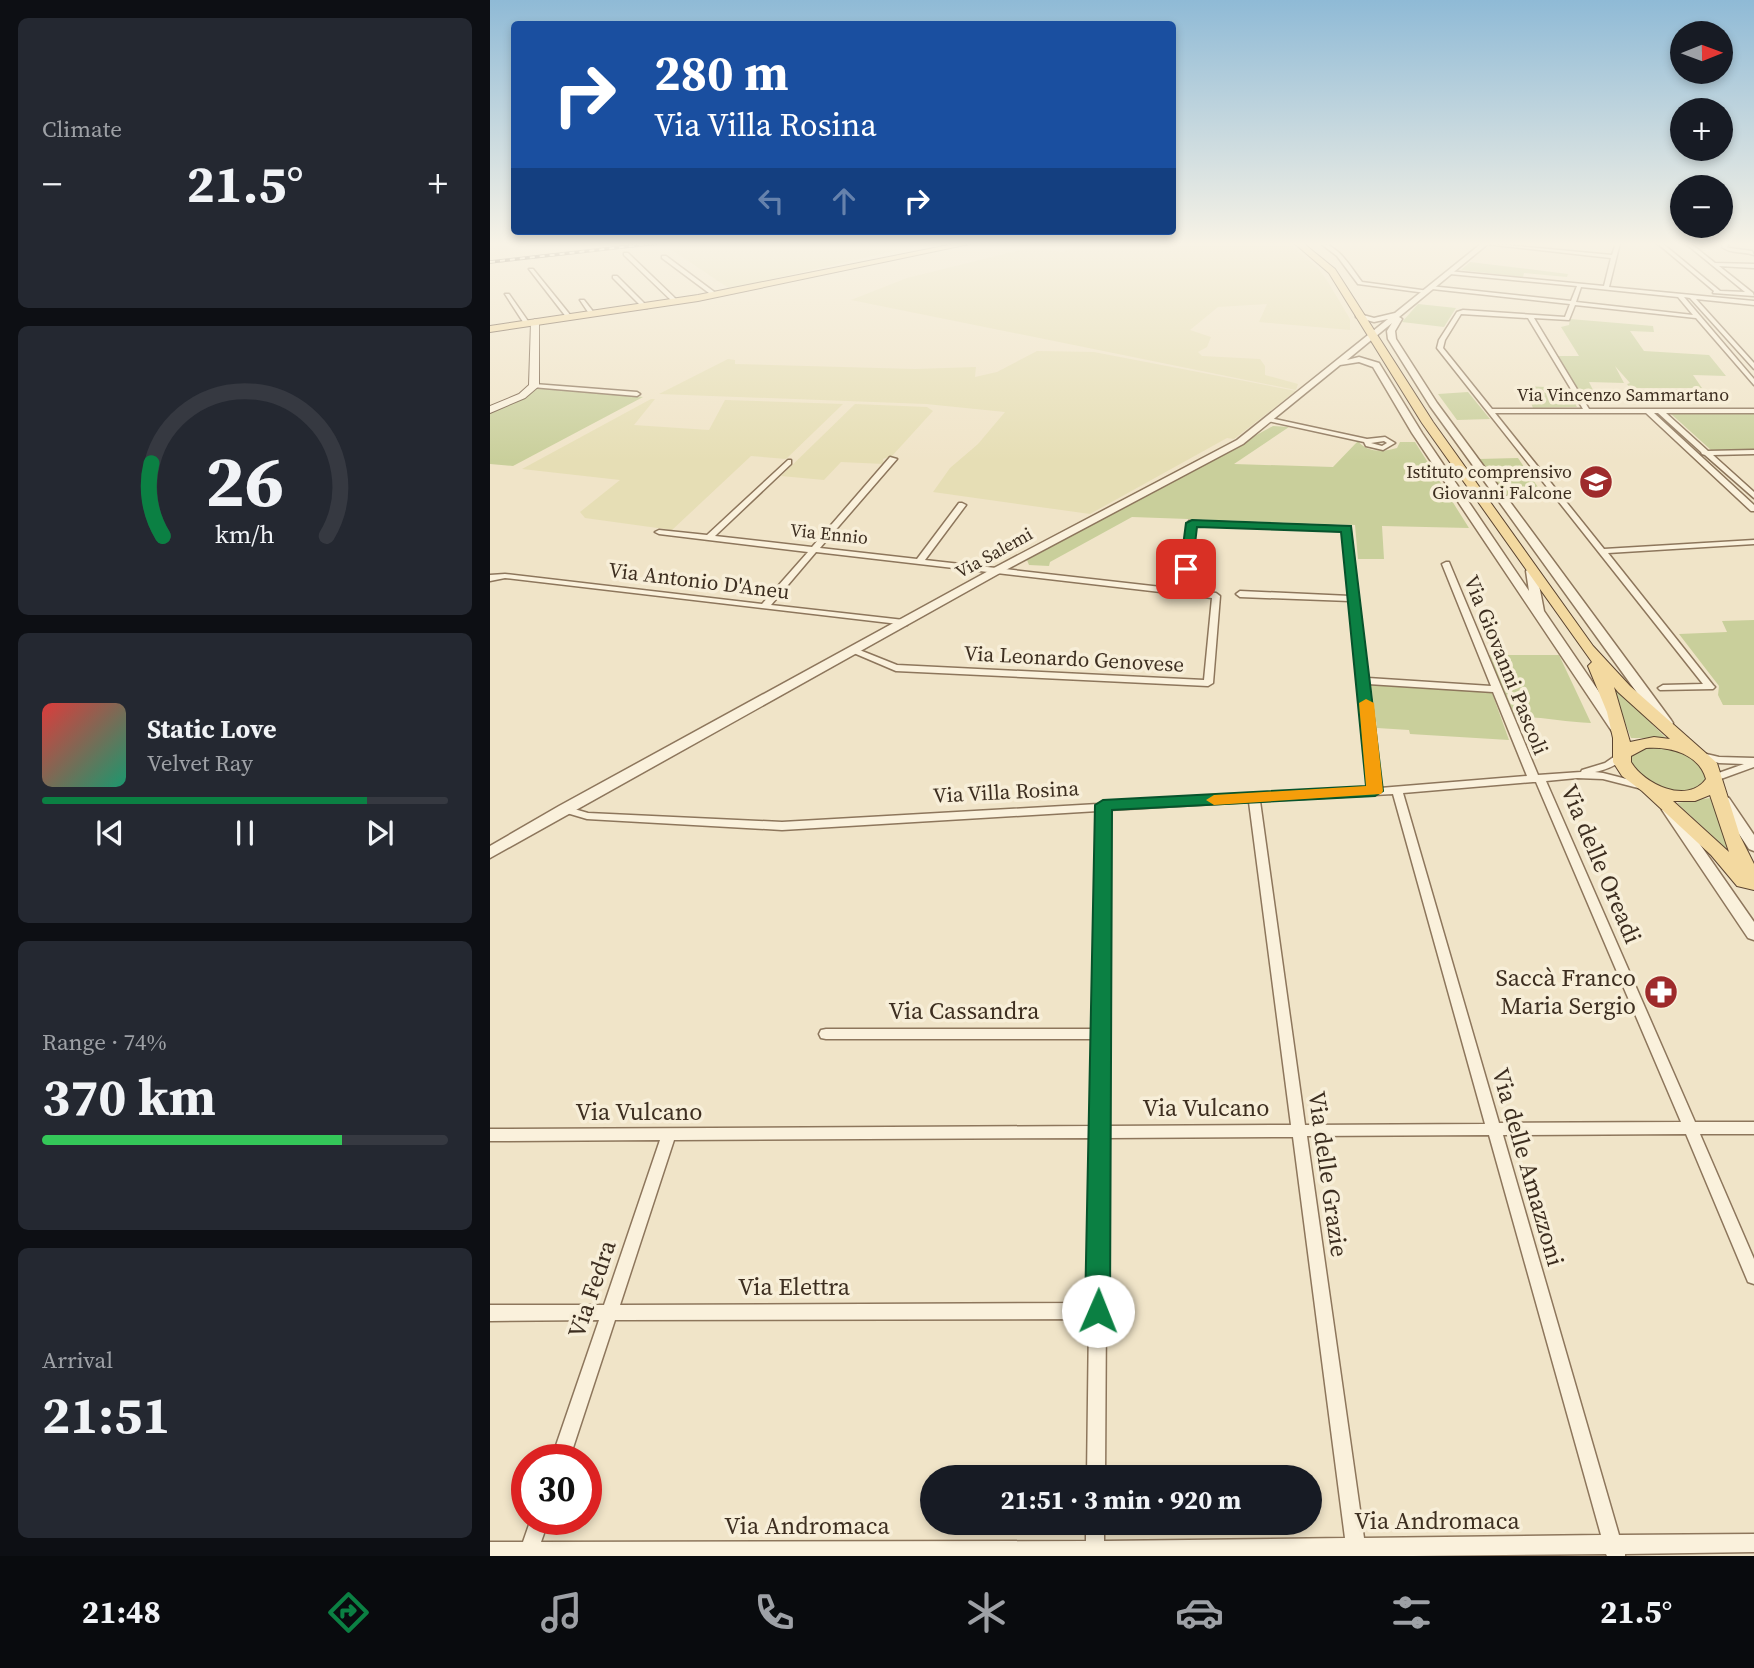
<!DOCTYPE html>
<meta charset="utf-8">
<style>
:root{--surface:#171b24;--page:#242831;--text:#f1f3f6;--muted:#9ea1a6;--line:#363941;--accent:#0b8043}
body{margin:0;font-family:"Source Serif 4",serif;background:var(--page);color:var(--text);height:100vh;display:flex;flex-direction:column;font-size:26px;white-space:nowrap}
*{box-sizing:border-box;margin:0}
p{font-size:23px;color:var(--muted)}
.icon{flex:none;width:38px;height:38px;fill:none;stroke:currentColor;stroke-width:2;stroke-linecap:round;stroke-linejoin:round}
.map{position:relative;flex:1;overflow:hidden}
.sheet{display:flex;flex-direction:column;gap:18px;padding:18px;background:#0d0f14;width:490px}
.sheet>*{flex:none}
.top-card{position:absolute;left:21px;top:21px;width:665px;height:214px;border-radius:7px;box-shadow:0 4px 10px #0003;background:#1a4fa0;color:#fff;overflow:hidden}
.needle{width:46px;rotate:89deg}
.tools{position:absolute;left:1180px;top:21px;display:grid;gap:14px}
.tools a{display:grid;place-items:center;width:63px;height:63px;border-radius:50%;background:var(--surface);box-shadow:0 4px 10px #0003;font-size:35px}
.speed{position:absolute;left:21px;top:1444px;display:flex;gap:14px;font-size:35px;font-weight:700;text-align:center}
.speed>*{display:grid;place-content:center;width:91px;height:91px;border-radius:50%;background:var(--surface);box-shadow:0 4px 10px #0003;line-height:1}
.speed .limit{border:10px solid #d22;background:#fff;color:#111}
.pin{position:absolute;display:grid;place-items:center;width:60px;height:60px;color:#fff;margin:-30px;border-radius:14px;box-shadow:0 4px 10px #0006}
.me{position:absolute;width:77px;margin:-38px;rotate:1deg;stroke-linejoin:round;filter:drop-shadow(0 0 5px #0008)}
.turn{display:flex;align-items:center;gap:24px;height:147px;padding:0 28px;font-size:32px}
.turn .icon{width:91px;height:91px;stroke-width:2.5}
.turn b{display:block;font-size:49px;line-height:60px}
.lanes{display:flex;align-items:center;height:66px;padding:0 28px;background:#0003;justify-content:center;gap:35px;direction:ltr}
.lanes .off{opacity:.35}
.big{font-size:52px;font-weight:700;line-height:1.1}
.sheet .tile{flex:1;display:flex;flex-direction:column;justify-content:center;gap:10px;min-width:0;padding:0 24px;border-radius:10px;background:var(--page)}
.sheet .dial{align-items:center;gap:0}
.dial svg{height:182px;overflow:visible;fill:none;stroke:var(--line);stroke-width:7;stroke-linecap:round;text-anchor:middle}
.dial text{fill:var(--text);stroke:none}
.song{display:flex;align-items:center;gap:21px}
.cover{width:84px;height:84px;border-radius:10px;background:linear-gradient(135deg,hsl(0 70% 55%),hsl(160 70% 35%))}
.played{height:7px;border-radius:4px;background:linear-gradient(90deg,var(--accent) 80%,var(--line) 80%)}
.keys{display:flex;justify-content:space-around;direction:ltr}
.heat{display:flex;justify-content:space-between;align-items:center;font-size:38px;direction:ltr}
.charge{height:10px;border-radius:5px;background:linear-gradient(90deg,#34c759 74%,var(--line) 0)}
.trip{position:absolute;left:430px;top:1465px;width:402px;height:70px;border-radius:35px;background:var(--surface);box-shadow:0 4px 10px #0003;font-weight:700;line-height:70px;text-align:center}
.dock{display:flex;height:112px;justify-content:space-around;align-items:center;background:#090b0e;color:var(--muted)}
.dock .icon{width:49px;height:49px}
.dock .on{color:var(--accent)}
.dock b{font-size:32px;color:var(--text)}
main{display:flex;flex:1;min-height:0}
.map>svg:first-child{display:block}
</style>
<main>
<section class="sheet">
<div class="tile"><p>Climate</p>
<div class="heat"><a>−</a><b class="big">21.5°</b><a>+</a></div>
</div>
<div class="tile dial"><svg viewBox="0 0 100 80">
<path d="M14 69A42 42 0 1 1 86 69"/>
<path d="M14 69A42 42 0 0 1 9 37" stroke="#0b8043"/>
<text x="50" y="56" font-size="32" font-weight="700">26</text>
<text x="50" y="72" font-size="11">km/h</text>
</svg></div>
<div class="tile">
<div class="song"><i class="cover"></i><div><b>Static Love</b><p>Velvet Ray</p></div></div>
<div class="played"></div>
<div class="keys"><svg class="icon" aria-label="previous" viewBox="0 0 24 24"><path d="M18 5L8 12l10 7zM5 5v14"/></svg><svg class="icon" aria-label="pause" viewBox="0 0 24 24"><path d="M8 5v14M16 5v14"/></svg><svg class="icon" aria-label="next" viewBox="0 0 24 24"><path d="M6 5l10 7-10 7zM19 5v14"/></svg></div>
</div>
<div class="tile"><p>Range · 74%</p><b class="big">370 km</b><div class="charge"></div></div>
<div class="tile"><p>Arrival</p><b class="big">21:51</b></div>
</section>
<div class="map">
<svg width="1264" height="1556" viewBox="0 0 1264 1556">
<rect width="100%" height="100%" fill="#f0e4c8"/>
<path fill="#e6deb5" d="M 206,243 L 438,243 L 240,289 L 179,248 Z
M 596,243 L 798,243 L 828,268 L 838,282 L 860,319 L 860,330 L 769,322 L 777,304 L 728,307 L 700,330 L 721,337 L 717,347 L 708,352 L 712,356 L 770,359 L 775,366 L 775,375 L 808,384 L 806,390 L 361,300 L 417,278 L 542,247 L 572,252 Z
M 547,351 L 604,352 L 806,391 L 744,439 L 737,438 L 600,514 L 443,492 L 460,468 L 488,444 L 515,412 L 436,404 L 169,394 L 238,359 L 245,360 L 245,364 L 425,369 L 486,367 L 485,377 L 507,372 Z
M 161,399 L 165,399 L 144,425 L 219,430 L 235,400 L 353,404 L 296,459 L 261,456 L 182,530 L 95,518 L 90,512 L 130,480 L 32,469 Z
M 365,404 L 437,407 L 443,411 L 402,456 L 393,459 L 394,464 L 351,462 L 334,480 L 291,476 Z"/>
<path fill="#c9cf9b" d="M 980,262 L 1078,274 L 1077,277 L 1034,273 L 1033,277 L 971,270 Z
M 928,304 L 966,308 L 954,327 L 912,322 Z
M 1080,319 L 1163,326 L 1164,332 L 1140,331 L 1154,351 L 1219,355 L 1236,376 L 1203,375 L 1212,388 L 1140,388 L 1137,384 L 1140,383 L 1125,366 L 1134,383 L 1099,382 L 1103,390 L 1088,390 L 1068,356 L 1089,356 L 1071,327 L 1079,325 Z
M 1034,386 L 1076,388 L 1087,407 L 1043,408 Z
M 48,387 L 153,397 L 23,466 L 0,464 L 0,412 Z
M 978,392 L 1000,419 L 967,420 L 948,394 Z
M 1180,413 L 1264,413 L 1264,450 L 1221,450 Z
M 783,426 L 799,427 L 744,464 L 843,467 L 868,441 C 877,453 894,452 907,448 L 910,442 L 925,442 L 979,528 L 892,526 L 894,559 L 868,559 L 865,525 L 642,517 L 560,562 L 559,566 L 539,565 L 537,560 Z
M 1028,458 L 1054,496 L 1015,497 L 988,459 Z
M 1264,620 L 1264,705 L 1233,705 L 1228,695 L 1229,686 L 1189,634 L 1237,632 L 1232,621 Z
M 999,655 L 1069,655 L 1101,723 C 1074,722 1050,716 1023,717 Z
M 1119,681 L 1176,738 L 1141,738 Z
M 881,684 L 1001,690 L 1019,740 L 920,734 L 919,730 L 887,728 Z
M 1160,746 L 1188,750 L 1211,764 L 1217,781 C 1186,803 1168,787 1139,770 L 1140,754 Z
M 1220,798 L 1241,853 L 1187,803 Z"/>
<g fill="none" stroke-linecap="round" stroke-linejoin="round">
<g stroke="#8d765c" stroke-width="3">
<path id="minor" d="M 830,243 C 849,245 861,268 872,282 L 939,291 L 936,293 L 868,284 L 847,256 Z
M 993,243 L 1122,255 L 1126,243 L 1130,243 L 1119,287 L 1264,301 L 1264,305 L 1206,299 L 1264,363 L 1264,369 L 1200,298 L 1194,297 L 1264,379 L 1264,385 L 1206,318 L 1085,305 L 1079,320 L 1044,318 L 1099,409 L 1264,409 L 1264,413 L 1176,413 L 1218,451 L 1264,450 L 1264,454 L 1223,455 L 1264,492 L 1264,498 L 1215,455 L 1212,454 L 1211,452 L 1168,413 L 1164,413 L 1264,505 L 1264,511 L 1261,511 L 1156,413 L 1005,413 L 1114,549 L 1264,540 L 1264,544 L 1118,553 L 1223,685 L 1225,687 L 1223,689 L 1170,690 L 1168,688 L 1173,685 L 1213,684 L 947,348 L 949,340 L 967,312 L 973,310 L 1075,317 L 1080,304 L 942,289 L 940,286 L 1081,301 L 1087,286 L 960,274 L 958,271 L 1114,286 L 1121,258 L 995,244 ZM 1091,287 L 1188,297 L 1203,315 L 1086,302 ZM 971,314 L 1038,318 L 1093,409 L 1002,409 L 953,348 L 955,340 Z
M 1167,243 L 1172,243 L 1230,291 L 1255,292 L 1195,243 L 1200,243 L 1225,263 L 1264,264 L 1264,268 L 1229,266 L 1263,293 L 1264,296 L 1223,293 L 1224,291 Z
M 1235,243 L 1239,243 L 1237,247 L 1239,248 L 1262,251 L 1264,255 C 1253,251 1241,254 1232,247 Z
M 134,253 L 138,253 L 188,301 L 188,303 L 184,303 L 134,255 Z
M 172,256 L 176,256 L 227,294 L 227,296 L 223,296 L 172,258 Z
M 39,269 L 43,269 L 81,316 L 81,318 L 77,318 Z
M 123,276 L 127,276 L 157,306 L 157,308 L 153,308 L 123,278 Z
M 15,294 L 19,294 L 40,324 L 39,325 L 35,325 Z
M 90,300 L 94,300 L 105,314 L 104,315 L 100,315 Z
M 44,384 L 147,392 L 150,394 L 147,396 L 42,387 L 42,385 Z
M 780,418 L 877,439 L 895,437 L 905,443 L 893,450 L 876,446 L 874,442 L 778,421 L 778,419 ZM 894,441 L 897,443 L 892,446 L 881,443 Z
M 400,457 L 407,459 L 330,548 L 427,559 L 469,503 L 472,503 L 476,505 L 435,560 L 689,589 L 699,521 L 860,527 L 878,678 L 1001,686 L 952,564 L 956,562 L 959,562 L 1048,775 L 1091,772 L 1092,770 L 1115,763 L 1128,754 L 1136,754 L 1137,756 C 1128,765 1118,769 1105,772 L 1113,773 L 1156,784 L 1157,786 L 1156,788 L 1152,789 L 1113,779 L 1087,778 L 1056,781 L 1205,1122 L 1264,1122 L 1264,1134 L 1210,1134 L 1264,1259 L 1264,1284 L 1258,1282 L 1196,1134 L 1013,1135 L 1129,1535 L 1264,1534 L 1264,1552 L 1135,1554 L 1135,1556 L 1117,1556 L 1116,1554 L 923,1556 L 0,1556 L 0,1542 L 33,1542 L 41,1519 L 59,1519 L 51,1542 L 596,1541 L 596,1522 L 614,1522 L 614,1541 L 855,1538 L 803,1137 L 617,1138 L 615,1477 L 597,1477 L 599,1319 L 125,1320 L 79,1460 L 61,1460 L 109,1320 L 0,1321 L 0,1305 L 114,1305 L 170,1140 L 0,1141 L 0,1129 L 603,1126 L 604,1039 L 336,1039 L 331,1038 L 329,1034 L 331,1030 L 336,1029 L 604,1029 L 608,811 L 292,830 L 97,819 L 70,811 L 69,809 L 70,807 L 74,806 L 98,813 L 292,822 L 608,804 L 613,802 L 617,804 L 879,788 L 860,601 L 750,597 L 746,594 L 750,591 L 860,596 L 853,531 L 706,525 L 697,590 L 726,593 L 730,596 L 723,683 L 718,686 L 406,671 L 359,651 L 361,649 L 367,649 L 407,665 L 714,680 L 722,598 L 326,552 L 281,605 L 414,620 L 417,621 L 417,625 L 15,578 L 0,581 L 0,575 L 15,574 L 272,604 L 318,552 L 169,534 L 165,532 L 169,530 L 217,535 L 298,460 L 301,460 L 301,464 L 225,536 L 322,547 ZM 878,684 L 1003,692 L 1037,776 L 890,788 ZM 1043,782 L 1046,782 L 1191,1122 L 1009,1123 L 913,793 ZM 903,794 L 995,1124 L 815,1125 L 770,801 ZM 759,802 L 801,1125 L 617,1126 L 618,810 ZM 999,1135 L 1111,1535 L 874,1538 L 817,1136 ZM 602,1138 L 600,1303 L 130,1305 L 184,1140 Z
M 1208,752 L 1229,757 L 1264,758 L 1264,767 L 1228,780 L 1220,780 L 1219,778 L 1220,776 L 1254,764 L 1229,763 L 1204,757 L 1203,755 L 1204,753 Z"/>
</g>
<g stroke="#8d765c" stroke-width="3">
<path id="tertiary" d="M 992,243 L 999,243 L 909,317 L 912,319 L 905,331 L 906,339 L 947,403 L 1181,720 L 1183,723 L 1181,726 L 1171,726 L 940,406 L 898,339 L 897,331 L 902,323 L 857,360 L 869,357 L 889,363 L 932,433 L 1039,591 L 1036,571 L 1038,569 L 1046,569 L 1054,611 L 1135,730 L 1133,733 L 1123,733 L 1121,730 L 922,433 L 883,367 L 869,362 L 850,365 L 753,444 L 510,573 L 0,858 L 0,846 L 69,806 L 502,569 L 747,440 L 898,319 L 884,322 L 866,317 L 866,313 L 884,318 L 905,313 Z
M 1234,796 L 1239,798 L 1264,835 L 1264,851 L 1259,849 L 1227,801 Z
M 1179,805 L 1184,807 L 1264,922 L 1264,940 L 1258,938 L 1172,810 Z"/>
</g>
<g stroke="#6f573f" stroke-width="2">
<path id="secondary" d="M 45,319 L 49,322 L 49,386 L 35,398 L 0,413 L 0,406 L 29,394 L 39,385 L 41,322 Z"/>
</g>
<g stroke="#5b4430" stroke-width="2">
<path id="primary" d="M 469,243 L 484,243 L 208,301 L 0,332 L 0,326 L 208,295 Z
M 804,243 L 813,243 L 845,269 L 943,422 L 1103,646 L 1140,686 L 1227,763 L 1250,836 L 1264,864 L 1264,890 L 1247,886 L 1221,855 L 1152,791 L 1132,776 L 1123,762 L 1123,738 L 1117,712 L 1098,666 L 1102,662 L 932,423 L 839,273 ZM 1124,687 L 1128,692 L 1180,739 L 1164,737 L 1140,742 ZM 1156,748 C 1180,746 1209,754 1216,779 C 1197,805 1154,784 1141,762 L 1141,756 ZM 1220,795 L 1239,852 L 1183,801 L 1205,801 Z"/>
</g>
<use href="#minor" fill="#faf1dc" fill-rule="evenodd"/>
<use href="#tertiary" fill="#faf1dc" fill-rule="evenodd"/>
<use href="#secondary" fill="#faf1dc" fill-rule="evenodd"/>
<use href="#primary" fill="#f3d9a0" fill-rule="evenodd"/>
<g stroke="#3d2e20" stroke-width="3.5">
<path id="rail" d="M 0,262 L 168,243"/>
</g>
<use href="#rail" stroke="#f7eed8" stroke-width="2" stroke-dasharray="5" stroke-linecap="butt"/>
</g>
<linearGradient id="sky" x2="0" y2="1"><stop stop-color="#8fbad6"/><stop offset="0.53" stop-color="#f8f3e6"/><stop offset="1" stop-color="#f8f3e6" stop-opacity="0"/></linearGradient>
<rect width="1264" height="461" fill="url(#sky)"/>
<path fill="#0b8043" stroke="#07532c" stroke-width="2" d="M 702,520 L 861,526 L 893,791 L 885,796 L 622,810 L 620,1311 L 616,1319 L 608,1323 L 599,1319 L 595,1311 L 605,805 L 613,800 L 876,786 L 851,532 L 707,527 L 702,569 L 696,573 L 690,569 L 696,523 Z"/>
<path fill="#f59e0b" d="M 876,699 L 884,703 L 893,791 L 891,794 L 724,805 L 716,800 L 724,795 L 876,786 L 869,703 Z"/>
<defs>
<g id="school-disc" transform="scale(1.75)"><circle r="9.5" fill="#9e2a2b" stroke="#f7eed8"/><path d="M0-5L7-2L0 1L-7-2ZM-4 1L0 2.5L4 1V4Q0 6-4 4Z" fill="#fff"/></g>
<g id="pharmacy-disc" transform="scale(1.75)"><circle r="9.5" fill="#9e2a2b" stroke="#f7eed8"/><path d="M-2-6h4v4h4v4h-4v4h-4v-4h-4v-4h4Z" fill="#fff"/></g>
</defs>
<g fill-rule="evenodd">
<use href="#school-disc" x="1106" y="482"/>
<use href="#pharmacy-disc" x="1171" y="992"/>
</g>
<g text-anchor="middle" stroke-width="7" stroke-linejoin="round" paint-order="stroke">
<g font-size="18" fill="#3d2e20" stroke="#f7eed8">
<text x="1133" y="401">Via Vincenzo Sammartano</text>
<text transform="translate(339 534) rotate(6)" y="6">Via Ennio</text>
<text transform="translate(504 553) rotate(-29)" y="6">Via Salemi</text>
</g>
<g font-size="18" fill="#3d2e20" stroke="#f7eed8" text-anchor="end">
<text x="1082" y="478">Istituto comprensivo<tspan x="1082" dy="21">Giovanni Falcone</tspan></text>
</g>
<g font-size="21" fill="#3d2e20" stroke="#f7eed8">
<text transform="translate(209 581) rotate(7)" y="7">Via Antonio D'Aneu</text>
<text transform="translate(584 659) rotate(3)" y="7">Via Leonardo Genovese</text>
<text transform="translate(1016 665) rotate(68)" y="7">Via Giovanni Pascoli</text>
<text transform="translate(516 792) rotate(-3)" y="7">Via Villa Rosina</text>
</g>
<g font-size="24" fill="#3d2e20" stroke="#f7eed8">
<text transform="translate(1111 864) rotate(67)" y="8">Via delle Oreadi</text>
<text x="474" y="1019">Via Cassandra</text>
<text x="716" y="1116">Via Vulcano</text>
<text x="149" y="1120">Via Vulcano</text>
<text transform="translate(1038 1167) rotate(74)" y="8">Via delle Amazzoni</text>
<text transform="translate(838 1174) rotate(82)" y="8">Via delle Grazie</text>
<text x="304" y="1295">Via Elettra</text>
<text transform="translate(102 1289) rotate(-71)" y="8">Via Fedra</text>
<text x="947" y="1529">Via Andromaca</text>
<text x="317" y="1534">Via Andromaca</text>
</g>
<g font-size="24" fill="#3d2e20" stroke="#f7eed8" text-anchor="end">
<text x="1146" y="986">Saccà Franco<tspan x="1146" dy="28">Maria Sergio</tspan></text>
</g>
</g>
</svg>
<div class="tools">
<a><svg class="needle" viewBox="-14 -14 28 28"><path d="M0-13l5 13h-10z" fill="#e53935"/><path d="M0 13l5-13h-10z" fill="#9ea1a6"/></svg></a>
<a>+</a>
<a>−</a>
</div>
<div class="speed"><div class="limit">30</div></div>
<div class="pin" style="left:696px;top:569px;background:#d93025"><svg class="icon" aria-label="arrive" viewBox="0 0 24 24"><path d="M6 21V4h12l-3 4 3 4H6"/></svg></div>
<svg class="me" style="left:608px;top:1311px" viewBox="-20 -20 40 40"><circle r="19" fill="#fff"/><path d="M0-13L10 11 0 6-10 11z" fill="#0b8043"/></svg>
<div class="trip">21:51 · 3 min · 920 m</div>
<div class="top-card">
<div class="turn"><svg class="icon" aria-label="right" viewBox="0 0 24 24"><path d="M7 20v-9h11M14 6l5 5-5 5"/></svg><div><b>280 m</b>Via Villa Rosina</div></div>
<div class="lanes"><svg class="icon off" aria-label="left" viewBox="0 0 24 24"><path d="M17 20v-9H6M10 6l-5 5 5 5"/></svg><svg class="icon off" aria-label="ahead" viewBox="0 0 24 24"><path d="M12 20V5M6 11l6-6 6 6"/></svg><svg class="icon" aria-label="right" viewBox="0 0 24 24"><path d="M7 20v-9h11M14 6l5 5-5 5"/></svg></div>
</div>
</div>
</main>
<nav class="dock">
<b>21:48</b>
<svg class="icon on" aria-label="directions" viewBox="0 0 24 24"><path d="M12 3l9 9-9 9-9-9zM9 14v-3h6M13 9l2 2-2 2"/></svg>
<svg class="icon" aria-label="music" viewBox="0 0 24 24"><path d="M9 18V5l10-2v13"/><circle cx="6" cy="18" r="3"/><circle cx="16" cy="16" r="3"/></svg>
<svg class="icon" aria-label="phone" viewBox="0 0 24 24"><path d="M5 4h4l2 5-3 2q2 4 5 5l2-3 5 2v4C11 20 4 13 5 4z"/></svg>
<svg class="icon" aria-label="climate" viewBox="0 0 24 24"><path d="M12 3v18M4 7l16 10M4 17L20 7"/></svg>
<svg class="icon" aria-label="car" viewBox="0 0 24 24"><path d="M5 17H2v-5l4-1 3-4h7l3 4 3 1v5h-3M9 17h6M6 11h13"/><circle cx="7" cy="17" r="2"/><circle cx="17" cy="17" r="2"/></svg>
<svg class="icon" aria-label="filters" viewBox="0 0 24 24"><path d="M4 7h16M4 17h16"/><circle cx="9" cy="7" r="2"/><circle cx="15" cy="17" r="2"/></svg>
<b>21.5°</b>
</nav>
